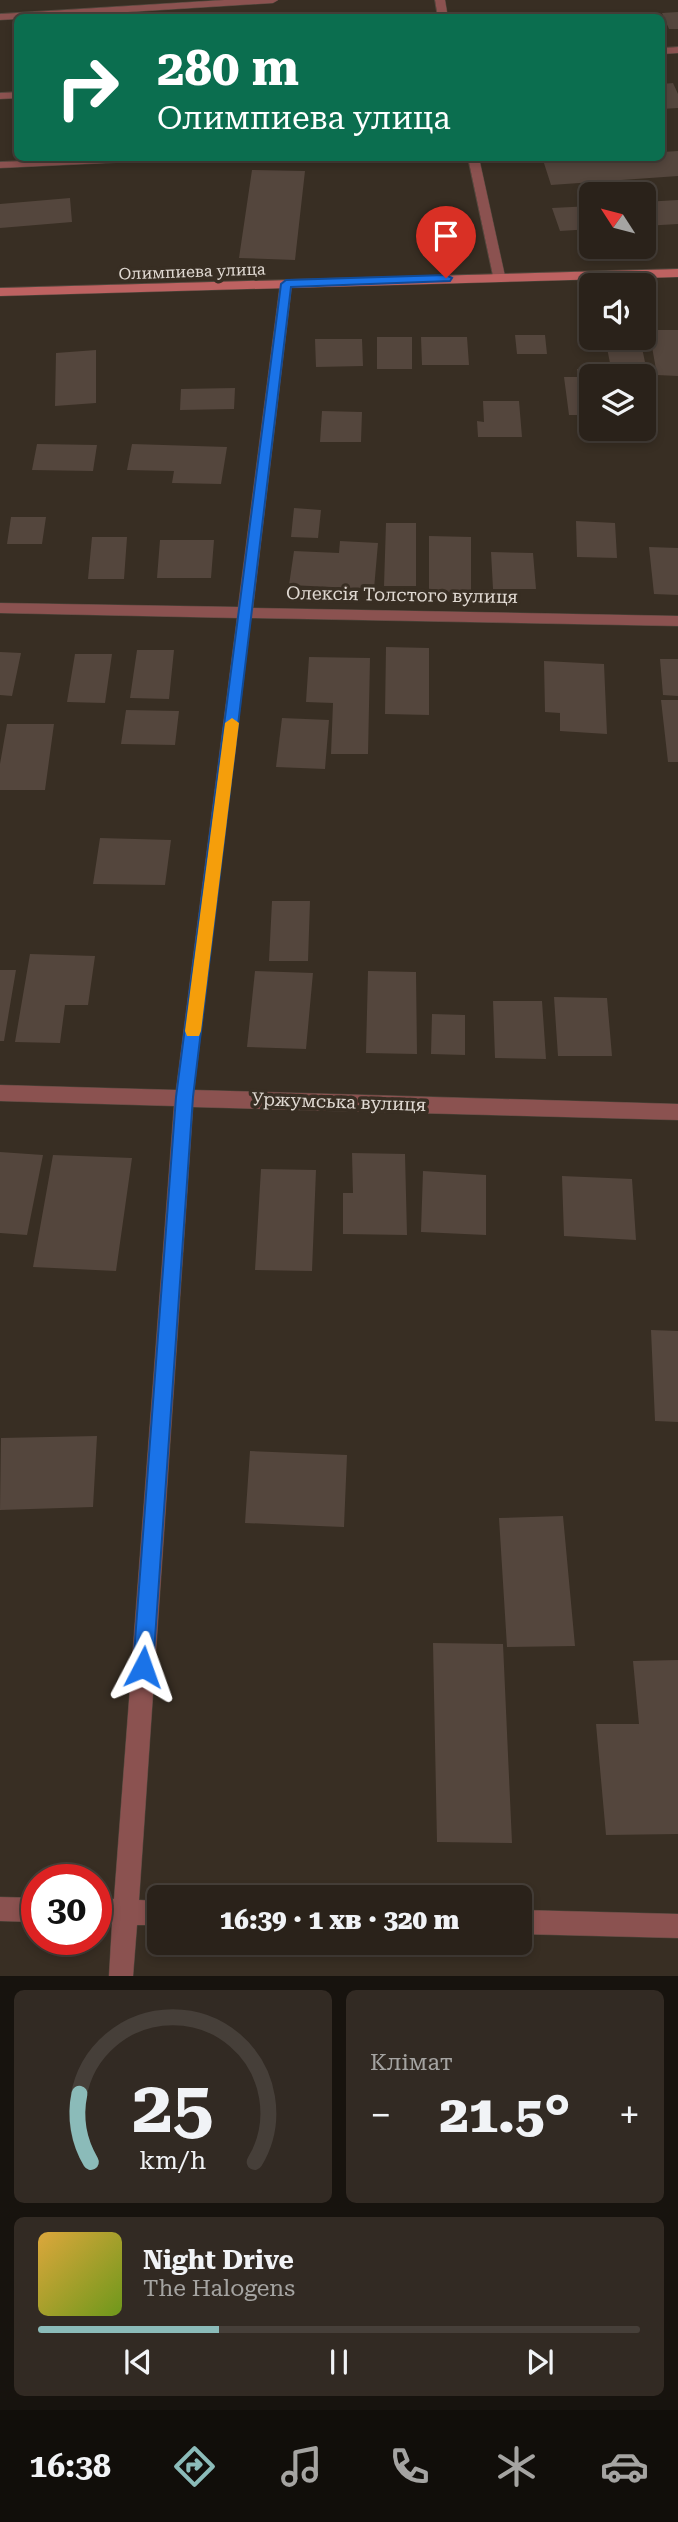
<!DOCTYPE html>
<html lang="uk">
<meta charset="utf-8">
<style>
:root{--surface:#2a221a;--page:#322a23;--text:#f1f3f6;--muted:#a5a4a2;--line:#463f39;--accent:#8bbbb9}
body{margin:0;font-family:"Roboto Serif",serif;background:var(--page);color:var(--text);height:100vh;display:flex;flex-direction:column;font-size:26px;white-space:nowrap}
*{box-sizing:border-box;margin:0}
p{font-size:23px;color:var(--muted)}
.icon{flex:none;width:38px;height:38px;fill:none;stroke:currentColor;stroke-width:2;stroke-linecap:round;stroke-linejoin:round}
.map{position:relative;height:1976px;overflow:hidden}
.panel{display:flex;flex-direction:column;gap:14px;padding:14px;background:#17130e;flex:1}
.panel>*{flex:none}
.hud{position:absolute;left:14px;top:14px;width:651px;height:147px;border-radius:10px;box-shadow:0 4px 10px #0003,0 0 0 2px var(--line);background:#0b6e4f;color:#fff;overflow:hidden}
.needle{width:46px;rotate:306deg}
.fabs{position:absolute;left:579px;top:182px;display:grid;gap:14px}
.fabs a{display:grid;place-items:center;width:77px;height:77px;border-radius:10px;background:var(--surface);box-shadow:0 4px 10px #0003,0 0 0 2px var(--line);font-size:35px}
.speed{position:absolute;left:21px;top:1864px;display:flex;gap:14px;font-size:35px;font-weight:700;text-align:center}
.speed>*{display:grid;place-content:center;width:91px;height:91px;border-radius:50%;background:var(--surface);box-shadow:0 4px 10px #0003,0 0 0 2px var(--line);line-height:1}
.speed .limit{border:10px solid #d22;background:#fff;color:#111}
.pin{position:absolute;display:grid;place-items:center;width:60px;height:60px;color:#fff;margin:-72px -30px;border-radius:50% 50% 50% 0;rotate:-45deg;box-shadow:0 0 7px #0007}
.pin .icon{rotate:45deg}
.me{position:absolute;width:77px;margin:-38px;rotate:4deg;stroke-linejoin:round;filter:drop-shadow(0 0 5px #0008)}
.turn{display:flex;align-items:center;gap:24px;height:147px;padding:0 28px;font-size:32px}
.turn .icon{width:91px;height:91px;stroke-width:2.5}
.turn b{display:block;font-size:49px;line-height:60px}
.big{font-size:52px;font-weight:800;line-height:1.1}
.panel .widget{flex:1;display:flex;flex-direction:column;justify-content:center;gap:10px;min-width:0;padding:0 24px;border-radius:10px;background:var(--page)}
.panel .dial{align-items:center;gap:0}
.dial svg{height:182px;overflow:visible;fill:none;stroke:var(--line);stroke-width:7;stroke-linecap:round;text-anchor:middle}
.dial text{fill:var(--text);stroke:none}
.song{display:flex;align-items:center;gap:21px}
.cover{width:84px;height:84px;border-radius:10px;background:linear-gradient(135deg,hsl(40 70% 55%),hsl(80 70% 35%))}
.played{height:7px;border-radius:4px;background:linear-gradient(90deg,var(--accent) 30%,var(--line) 30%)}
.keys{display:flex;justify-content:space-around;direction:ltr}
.heat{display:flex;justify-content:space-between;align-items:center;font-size:38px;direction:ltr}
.panel .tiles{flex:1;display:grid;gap:14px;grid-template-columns:1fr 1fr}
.widget:last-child{grid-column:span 2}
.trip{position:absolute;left:147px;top:1885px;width:385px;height:70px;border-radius:10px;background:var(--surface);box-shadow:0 4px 10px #0003,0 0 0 2px var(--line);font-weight:800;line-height:70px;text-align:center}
.tabs{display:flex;height:112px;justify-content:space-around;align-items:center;background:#110e0a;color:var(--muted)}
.tabs .icon{width:49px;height:49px}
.tabs .active{color:var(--accent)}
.tabs b{font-size:32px;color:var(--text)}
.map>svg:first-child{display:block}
</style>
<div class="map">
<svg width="678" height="1976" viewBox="0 0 678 1976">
<rect width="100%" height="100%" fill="#382e23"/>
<path fill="#54463d" d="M 678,12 L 678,29 L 669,29 L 662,13 Z
M 673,83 L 678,94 L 678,108 L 662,109 L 662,84 Z
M 678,151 L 678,176 L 551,185 L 543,160 L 662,158 L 662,152 Z
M 252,170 L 305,171 L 295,260 L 239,258 Z
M 70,198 L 72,222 L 0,228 L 0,204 Z
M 678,200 L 678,224 L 644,226 L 644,202 Z
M 592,206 L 592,229 L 560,231 L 552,208 Z
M 649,330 L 678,330 L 678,376 L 657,375 Z
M 515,335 L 545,335 L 547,354 L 517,354 Z
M 377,337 L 412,337 L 412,369 L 377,369 Z
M 421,337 L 467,337 L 469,365 L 422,365 Z
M 605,338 L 640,338 L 646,367 L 611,368 Z
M 315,339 L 362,339 L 363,366 L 316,367 Z
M 96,350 L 96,403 L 55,406 L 56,353 Z
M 577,369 L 604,369 L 605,376 L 592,376 L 592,415 L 569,415 L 564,377 L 578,377 Z
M 235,388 L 234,409 L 180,410 L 181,389 Z
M 483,401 L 519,401 L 522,437 L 478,437 L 477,421 L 484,422 Z
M 322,411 L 362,412 L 361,442 L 320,442 Z
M 37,444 L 97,445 L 93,471 L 32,470 Z
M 132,444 L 227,447 L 221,484 L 172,483 L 174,471 L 127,470 Z
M 294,508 L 321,510 L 318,538 L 291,537 Z
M 11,517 L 46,517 L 42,544 L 7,544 Z
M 576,521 L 615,523 L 617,558 L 577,557 Z
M 386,523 L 416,523 L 416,586 L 384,586 Z
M 429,536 L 471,537 L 471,593 L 429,592 Z
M 92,537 L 127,537 L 124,579 L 88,579 Z
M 160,540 L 214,540 L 211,578 L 157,578 Z
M 340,541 L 378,543 L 374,589 L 289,585 L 294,551 L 339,553 Z
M 649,547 L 678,548 L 678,595 L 654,594 Z
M 491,552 L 533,553 L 536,589 L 493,589 Z
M 386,647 L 429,648 L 429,715 L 385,714 Z
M 137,650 L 174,650 L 169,699 L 130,698 Z
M 0,652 L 21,653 L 12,696 L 0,695 Z
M 75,654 L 112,654 L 105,703 L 67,702 Z
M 309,657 L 370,658 L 368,754 L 331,754 L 333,703 L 306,702 Z
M 660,659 L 678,659 L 678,696 L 663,695 Z
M 544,661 L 604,664 L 607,734 L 560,731 L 560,713 L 545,712 Z
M 661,700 L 678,700 L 678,762 L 668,762 Z
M 126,710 L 179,711 L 175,745 L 121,744 Z
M 282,718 L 329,720 L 325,769 L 276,767 Z
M 7,724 L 54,724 L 45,790 L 0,790 L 0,764 Z
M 100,838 L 171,840 L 165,885 L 93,884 Z
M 272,901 L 310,901 L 308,961 L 269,961 Z
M 30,954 L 95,956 L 88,1005 L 65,1005 L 60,1043 L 15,1042 Z
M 0,970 L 16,970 L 4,1041 L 0,1041 Z
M 255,971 L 313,973 L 306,1049 L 247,1047 Z
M 368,971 L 416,972 L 417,1054 L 366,1053 Z
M 554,997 L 607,998 L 612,1056 L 558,1056 Z
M 493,1001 L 542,1001 L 546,1059 L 495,1058 Z
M 432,1014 L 465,1015 L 465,1055 L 431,1054 Z
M 0,1152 L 43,1155 L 27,1235 L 0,1233 Z
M 352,1153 L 405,1154 L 407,1235 L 343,1234 L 343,1193 L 353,1193 Z
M 53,1155 L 132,1158 L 116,1271 L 33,1267 Z
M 261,1169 L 316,1170 L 312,1271 L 255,1270 Z
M 423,1171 L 486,1175 L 486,1235 L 421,1232 Z
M 562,1176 L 632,1179 L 636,1240 L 564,1236 Z
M 651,1330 L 678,1331 L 678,1422 L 655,1421 Z
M 97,1436 L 93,1507 L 0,1510 L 1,1438 Z
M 250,1451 L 347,1455 L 344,1527 L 245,1523 Z
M 563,1516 L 575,1646 L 507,1647 L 499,1518 Z
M 433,1643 L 503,1644 L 512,1843 L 437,1842 Z
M 678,1660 L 678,1834 L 606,1835 L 596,1724 L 639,1724 L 633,1661 Z"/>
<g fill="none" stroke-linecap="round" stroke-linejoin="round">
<g stroke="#53493f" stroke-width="1">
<path id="lane" d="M 224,0 L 278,0 L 273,3 L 0,20 L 0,14 Z
M 87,158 L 154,158 L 148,161 L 0,168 L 0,162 Z"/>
</g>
<g stroke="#53493f" stroke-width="1">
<path id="street" d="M 435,0 L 445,0 L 448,18 L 438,18 Z
M 678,47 L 678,53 L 662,54 L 662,48 Z
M 18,92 L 18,98 L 0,99 L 0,93 Z
M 468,158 L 479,158 L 505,276 L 503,279 L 493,276 Z
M 286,280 L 292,284 L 253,608 L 678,616 L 678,626 L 251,618 L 194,1090 L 678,1104 L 678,1120 L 193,1107 L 139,1900 L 159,1901 L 159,1925 L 137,1925 L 133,1976 L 109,1976 L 112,1924 L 96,1923 L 96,1899 L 114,1899 L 174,1106 L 0,1101 L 0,1085 L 176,1090 L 237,618 L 0,613 L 0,603 L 238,607 L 280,284 Z
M 0,1897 L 37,1898 L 37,1922 L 0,1921 Z
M 520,1910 L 678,1914 L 678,1938 L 520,1934 Z"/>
</g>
<g stroke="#53493f" stroke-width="1">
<path id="secondary" d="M 678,269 L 678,277 L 0,296 L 0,288 Z"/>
</g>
<use href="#lane" fill="#8b5250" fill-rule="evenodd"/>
<use href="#street" fill="#8b5250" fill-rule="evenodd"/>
<use href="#secondary" fill="#bd6261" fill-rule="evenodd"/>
</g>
<path fill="#1a73e8" stroke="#114b97" stroke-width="2" d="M 446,275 L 452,278 L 450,281 L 291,287 L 193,1097 L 153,1667 L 150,1675 L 143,1678 L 136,1675 L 133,1667 L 176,1097 L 281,284 L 286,280 Z"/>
<path fill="#f59e0b" d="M 232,718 L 239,723 L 201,1031 L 199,1036 L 187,1036 L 185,1031 L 225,723 Z"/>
<g text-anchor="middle" stroke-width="7" stroke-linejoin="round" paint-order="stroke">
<g font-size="16" fill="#e0d9d2" stroke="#382e23">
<text transform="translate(192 271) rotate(-2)" y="6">Олимпиева улица</text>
</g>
<g font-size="18" fill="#e0d9d2" stroke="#382e23">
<text transform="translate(402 595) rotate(1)" y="6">Олексія Толстого вулиця</text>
<text transform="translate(339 1102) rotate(2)" y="6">Уржумська вулиця</text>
</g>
</g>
</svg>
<div class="fabs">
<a><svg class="needle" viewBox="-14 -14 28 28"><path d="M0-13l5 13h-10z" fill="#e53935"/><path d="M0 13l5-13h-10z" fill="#a5a4a2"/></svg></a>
<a><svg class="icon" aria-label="sound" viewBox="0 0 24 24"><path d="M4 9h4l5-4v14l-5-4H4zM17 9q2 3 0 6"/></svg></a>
<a><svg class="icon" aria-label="layers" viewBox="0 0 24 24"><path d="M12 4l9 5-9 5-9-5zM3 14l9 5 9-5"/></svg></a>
</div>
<div class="speed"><div class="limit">30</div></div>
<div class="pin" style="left:446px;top:278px;background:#d93025"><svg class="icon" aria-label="arrive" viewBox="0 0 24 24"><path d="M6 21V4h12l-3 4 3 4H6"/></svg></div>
<svg class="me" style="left:143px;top:1667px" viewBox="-20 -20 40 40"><path d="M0-17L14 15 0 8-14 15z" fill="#1a73e8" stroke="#fff" stroke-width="4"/></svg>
<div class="trip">16:39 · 1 хв · 320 m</div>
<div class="hud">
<div class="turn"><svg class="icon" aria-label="right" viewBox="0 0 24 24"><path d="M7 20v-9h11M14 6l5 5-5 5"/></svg><div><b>280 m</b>Олимпиева улица</div></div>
</div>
</div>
<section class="panel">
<div class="tiles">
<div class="widget dial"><svg viewBox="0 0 100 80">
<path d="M14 69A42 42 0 1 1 86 69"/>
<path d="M14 69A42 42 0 0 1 9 39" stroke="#8bbbb9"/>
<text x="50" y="56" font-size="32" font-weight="700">25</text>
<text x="50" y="72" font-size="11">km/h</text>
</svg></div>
<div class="widget"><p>Клімат</p>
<div class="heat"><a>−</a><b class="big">21.5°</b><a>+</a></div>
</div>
<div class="widget">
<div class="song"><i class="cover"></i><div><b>Night Drive</b><p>The Halogens</p></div></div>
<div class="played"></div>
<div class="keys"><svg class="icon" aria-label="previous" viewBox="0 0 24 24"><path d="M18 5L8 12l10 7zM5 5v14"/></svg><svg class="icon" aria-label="pause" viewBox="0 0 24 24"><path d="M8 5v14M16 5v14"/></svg><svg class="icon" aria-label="next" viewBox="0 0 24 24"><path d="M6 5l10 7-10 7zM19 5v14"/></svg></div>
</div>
</div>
</section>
<nav class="tabs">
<b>16:38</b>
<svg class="icon active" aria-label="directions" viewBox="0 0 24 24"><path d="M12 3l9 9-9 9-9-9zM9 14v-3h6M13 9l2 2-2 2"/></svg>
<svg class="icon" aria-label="music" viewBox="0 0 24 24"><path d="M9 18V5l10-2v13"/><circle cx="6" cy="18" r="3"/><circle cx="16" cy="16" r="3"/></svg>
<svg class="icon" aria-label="phone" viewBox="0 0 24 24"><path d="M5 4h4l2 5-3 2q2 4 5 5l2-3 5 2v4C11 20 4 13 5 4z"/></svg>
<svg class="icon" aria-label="climate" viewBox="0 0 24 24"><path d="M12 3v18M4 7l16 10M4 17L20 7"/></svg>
<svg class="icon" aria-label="car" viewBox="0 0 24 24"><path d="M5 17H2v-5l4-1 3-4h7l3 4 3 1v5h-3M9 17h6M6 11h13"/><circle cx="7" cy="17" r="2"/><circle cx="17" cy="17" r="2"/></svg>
</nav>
